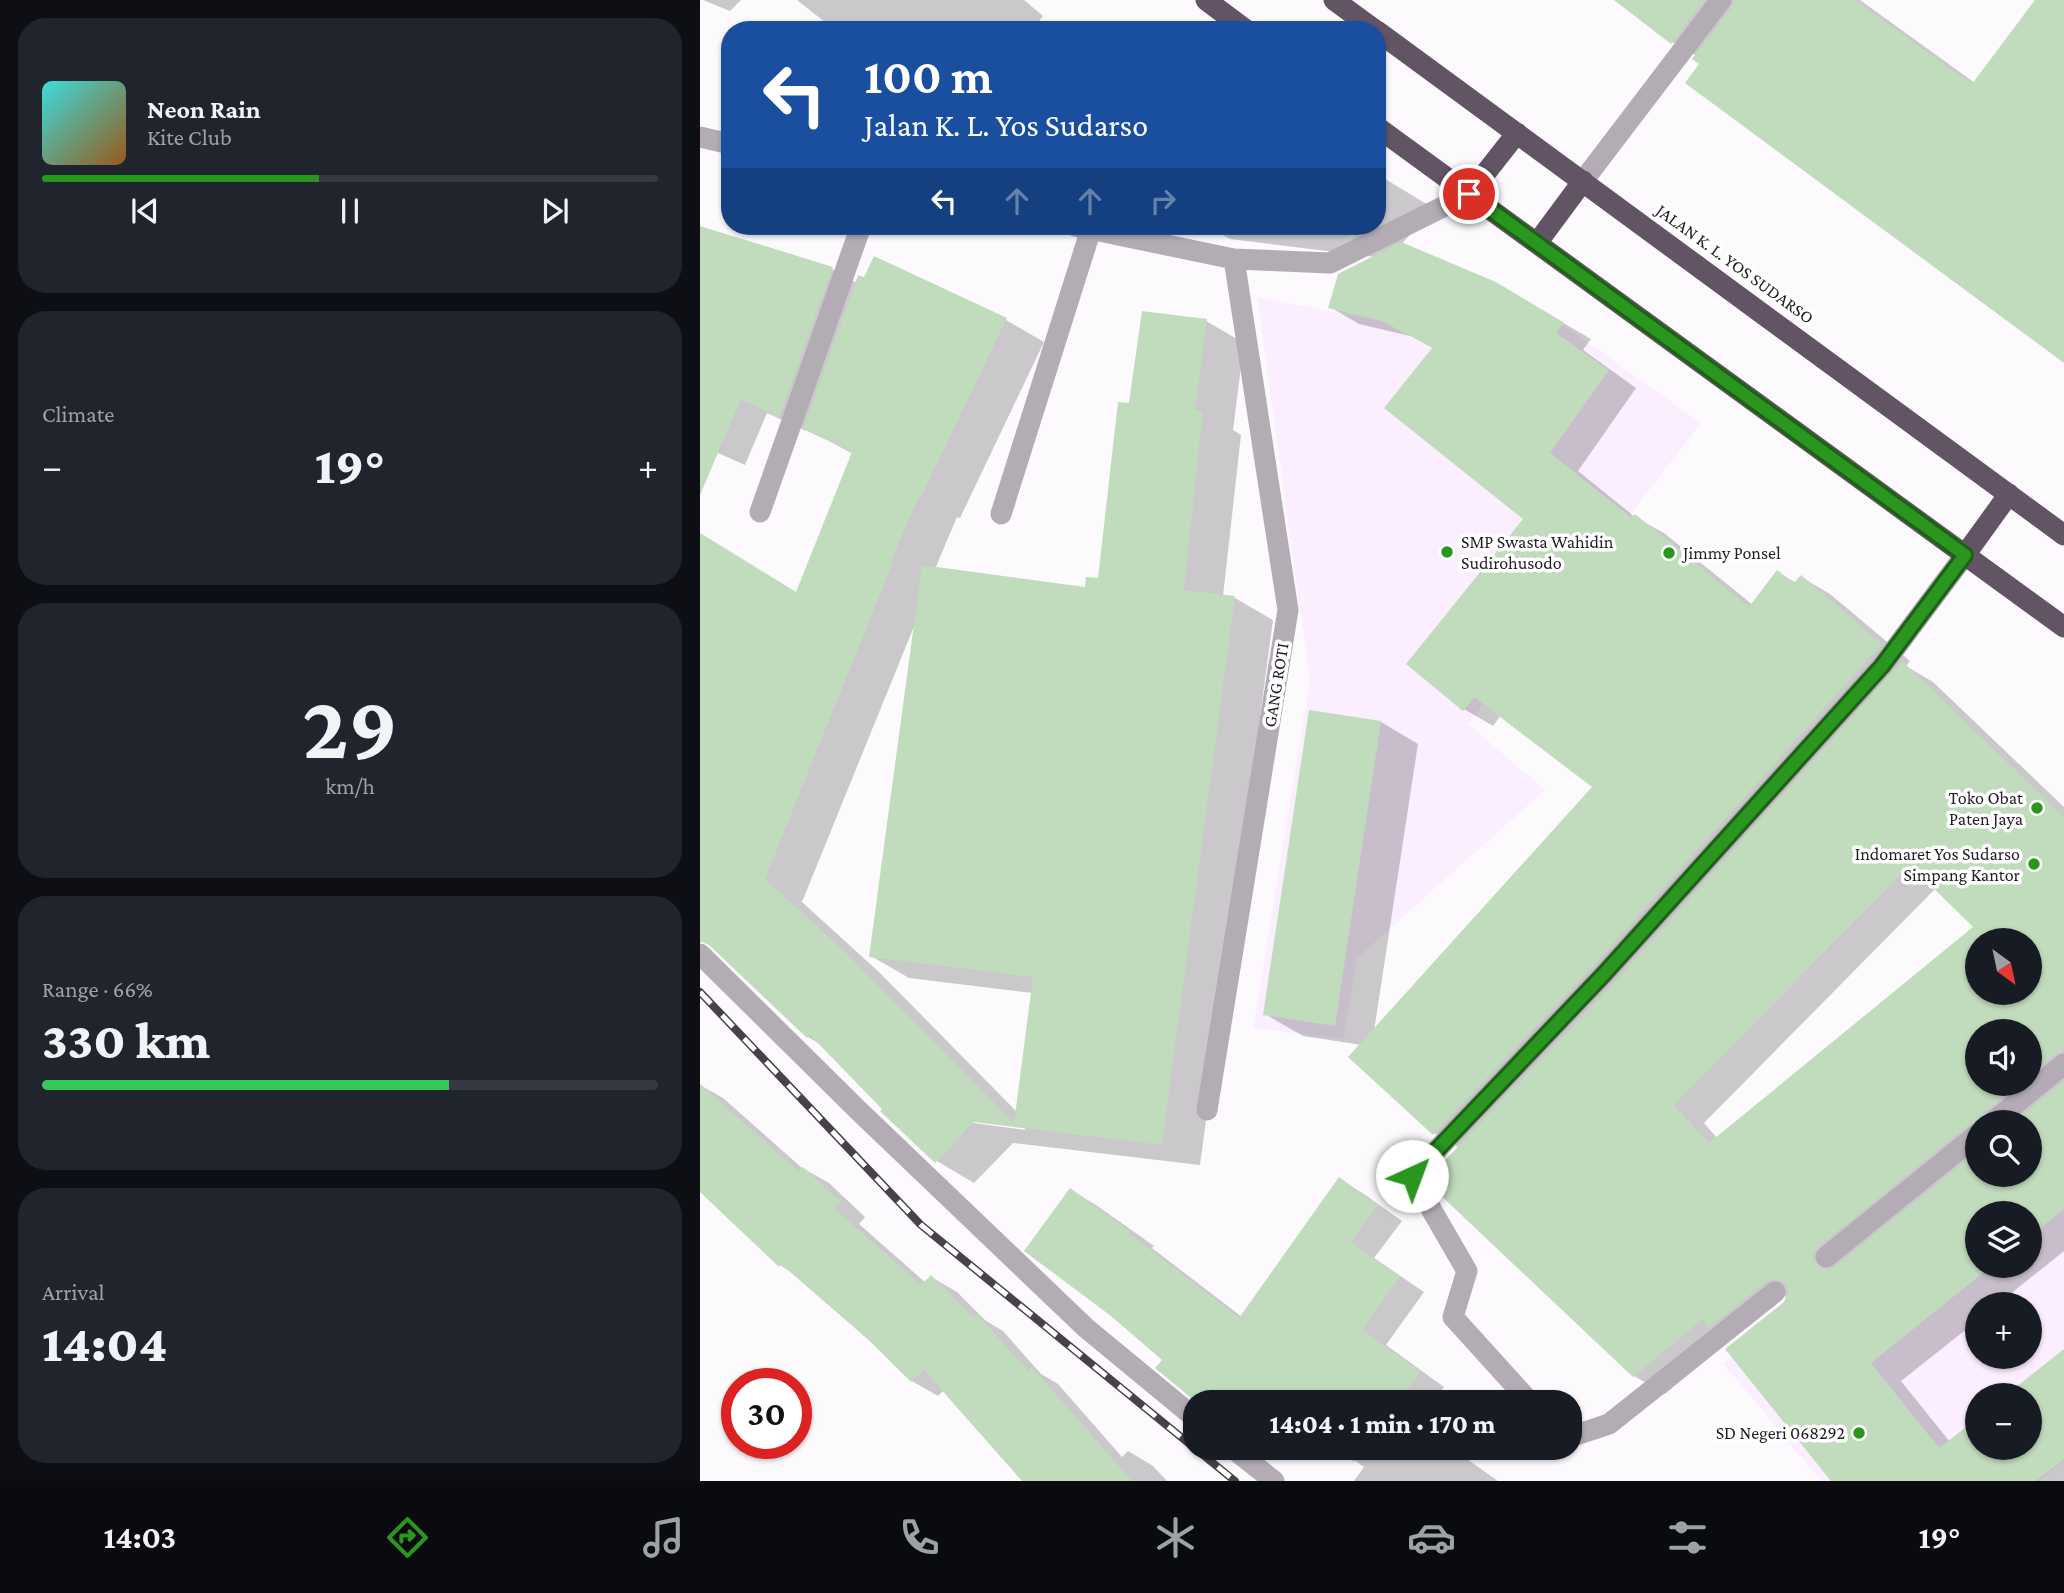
<!DOCTYPE html>
<meta charset="utf-8">
<style>
:root{--surface:#171b24;--page:#20242c;--text:#f1f3f6;--muted:#9ea1a6;--line:#363941;--accent:#2a961f}
body{margin:0;font-family:"Crimson Pro",serif;background:var(--page);color:var(--text);height:100vh;display:flex;flex-direction:column;font-size:26px;white-space:nowrap}
*{box-sizing:border-box;margin:0}
p{font-size:23px;color:var(--muted)}
.icon{flex:none;width:38px;height:38px;fill:none;stroke:currentColor;stroke-width:2;stroke-linecap:round;stroke-linejoin:round}
.map{position:relative;flex:1;overflow:hidden}
.side{display:flex;flex-direction:column;gap:18px;padding:18px;background:#0d0f14;width:700px}
.side>*{flex:none}
.guide{position:absolute;left:21px;top:21px;width:665px;height:214px;border-radius:28px;box-shadow:0 2px 5px #0004;background:#1a4fa0;color:#fff;overflow:hidden}
.needle{width:46px;rotate:147deg}
.tools{position:absolute;left:1265px;top:928px;display:grid;gap:14px}
.tools a{display:grid;place-items:center;width:77px;height:77px;border-radius:50%;background:var(--surface);box-shadow:0 2px 5px #0004;font-size:35px}
.speed{position:absolute;left:21px;top:1368px;display:flex;gap:14px;font-size:35px;font-weight:700;text-align:center}
.speed>*{display:grid;place-content:center;width:91px;height:91px;border-radius:50%;background:var(--surface);box-shadow:0 2px 5px #0004;line-height:1}
.speed .limit{border:10px solid #d22;background:#fff;color:#111}
.pin{position:absolute;display:grid;place-items:center;width:60px;height:60px;color:#fff;margin:-30px;border:4px solid #fff;border-radius:50%;box-shadow:0 2px 7px #0007}
.me{position:absolute;width:77px;margin:-38px;rotate:43deg;stroke-linejoin:round;filter:drop-shadow(0 0 5px #0008)}
.turn{display:flex;align-items:center;gap:24px;height:147px;padding:0 28px;font-size:32px}
.turn .icon{width:91px;height:91px;stroke-width:2.5}
.turn b{display:block;font-size:49px;line-height:60px}
.lanes{display:flex;align-items:center;height:66px;padding:0 28px;background:#0003;justify-content:center;gap:35px;direction:ltr}
.lanes .off{opacity:.35}
.big{font-size:52px;font-weight:800;line-height:1.1}
.side .card{flex:1;display:flex;flex-direction:column;justify-content:center;gap:10px;min-width:0;padding:0 24px;border-radius:28px;background:var(--page)}
.side .dial{align-items:center;gap:0}
.dial b{font-size:91px;line-height:1}
.song{display:flex;align-items:center;gap:21px}
.cover{width:84px;height:84px;border-radius:10px;background:linear-gradient(135deg,hsl(180 70% 55%),hsl(30 70% 35%))}
.played{height:7px;border-radius:4px;background:linear-gradient(90deg,var(--accent) 45%,var(--line) 45%)}
.keys{display:flex;justify-content:space-around;direction:ltr}
.heat{display:flex;justify-content:space-between;align-items:center;font-size:38px;direction:ltr}
.charge{height:10px;border-radius:5px;background:linear-gradient(90deg,#34c759 66%,var(--line) 0)}
.trip{position:absolute;left:483px;top:1390px;width:399px;height:70px;border-radius:28px;background:var(--surface);box-shadow:0 2px 5px #0004;font-weight:800;line-height:70px;text-align:center}
.menu{display:flex;height:112px;justify-content:space-around;align-items:center;background:#090b0e;color:var(--muted)}
.menu .icon{width:49px;height:49px}
.menu .active{color:var(--accent)}
.menu b{font-size:32px;color:var(--text)}
main{display:flex;flex:1;min-height:0}
.map>svg:first-child{display:block}
</style>
<main>
<section class="side">
<div class="card">
<div class="song"><i class="cover"></i><div><b>Neon Rain</b><p>Kite Club</p></div></div>
<div class="played"></div>
<div class="keys"><svg class="icon" aria-label="previous" viewBox="0 0 24 24"><path d="M18 5L8 12l10 7zM5 5v14"/></svg><svg class="icon" aria-label="pause" viewBox="0 0 24 24"><path d="M8 5v14M16 5v14"/></svg><svg class="icon" aria-label="next" viewBox="0 0 24 24"><path d="M6 5l10 7-10 7zM19 5v14"/></svg></div>
</div>
<div class="card"><p>Climate</p>
<div class="heat"><a>−</a><b class="big">19°</b><a>+</a></div>
</div>
<div class="card dial"><b>29</b><p>km/h</p></div>
<div class="card"><p>Range · 66%</p><b class="big">330 km</b><div class="charge"></div></div>
<div class="card"><p>Arrival</p><b class="big">14:04</b></div>
</section>
<div class="map">
<svg width="1364" height="1481" viewBox="0 0 1364 1481">
<rect width="100%" height="100%" fill="#fdfafe"/>
<path fill="#fbeefe" fill-rule="evenodd" d="M 557,297 L 681,321 L 815,396 L 863,325 L 1001,423 L 768,724 L 845,790 L 657,958 L 643,1039 L 553,1028 L 610,681 Z
M 1364,1098 L 1364,1461 L 1339,1481 L 1121,1481 L 1023,1363 L 1278,1174 L 1330,1174 ZM 1278,1213 L 1330,1213 L 1330,1265 L 1278,1265 ZM 1278,1304 L 1330,1304 L 1330,1356 L 1278,1356 ZM 1278,1395 L 1330,1395 L 1330,1447 L 1278,1447 Z"/>
<path fill="#0003" fill-rule="evenodd" d="M 3,0 L 41,0 L 30,11 Z
M 97,0 L 324,0 L 343,16 L 333,30 L 135,30 Z
M 914,0 L 1160,0 L 1275,83 L 1337,0 L 1364,0 L 1364,360 L 1001,64 L 997,56 L 972,42 Z
M 677,174 L 733,208 L 701,245 L 795,283 L 891,339 L 883,350 L 936,388 L 878,471 L 935,517 L 964,533 L 1053,605 L 1077,572 L 1096,583 L 1101,577 L 1130,594 L 1210,661 L 1206,666 L 1233,682 L 1364,807 L 1364,1251 L 1298,1304 L 1278,1304 L 1278,1320 L 1201,1381 L 1250,1442 L 1278,1447 L 1330,1447 L 1364,1351 L 1364,1481 L 1133,1481 L 1085,1303 L 1087,1297 L 1084,1296 L 965,1394 L 934,1376 L 760,1148 L 734,1133 L 662,1045 L 603,1036 L 565,1014 L 681,722 L 718,744 L 674,1031 L 894,787 L 801,715 L 793,726 L 764,709 L 825,519 L 734,348 L 714,337 L 659,324 L 630,307 L 675,257 L 530,239 L 507,226 L 677,226 ZM 1236,888 L 1275,927 L 1017,1138 L 1004,1123 ZM 1278,940 L 1330,940 L 1330,992 L 1278,992 ZM 1278,1031 L 1330,1031 L 1330,1083 L 1278,1083 ZM 1278,1122 L 1330,1122 L 1330,1174 L 1278,1174 ZM 1278,1213 L 1330,1213 L 1330,1265 L 1278,1265 Z
M 445,226 L 479,226 L 468,240 Z
M 0,228 L 132,269 L 157,283 L 165,279 L 175,259 L 306,320 L 344,342 L 260,518 L 257,517 L 235,569 L 387,589 L 400,580 L 430,405 L 506,321 L 544,343 L 533,430 L 541,435 L 523,596 L 535,598 L 573,620 L 500,1165 L 313,1143 L 274,1183 L 237,1161 L 183,1111 L 184,1109 L 123,1046 L 108,1037 L 14,947 L 3,940 L 0,943 L 0,535 L 97,594 L 153,454 L 107,429 L 106,431 L 67,413 L 45,465 L 0,445 ZM 215,624 L 171,956 L 209,978 L 333,993 L 317,1112 L 180,973 L 102,902 ZM 266,1119 L 322,1126 L 326,1130 L 266,1122 Z
M 0,1085 L 23,1098 L 102,1168 L 129,1183 L 165,1217 L 159,1224 L 226,1283 L 231,1277 L 257,1292 L 286,1321 L 303,1331 L 341,1374 L 358,1384 L 422,1457 L 428,1451 L 453,1466 L 467,1481 L 324,1481 L 244,1390 L 238,1396 L 212,1381 L 173,1342 L 97,1276 L 80,1265 L 0,1188 Z
M 640,1180 L 664,1194 L 702,1221 L 674,1258 L 724,1292 L 686,1345 L 744,1387 L 733,1402 L 500,1402 L 371,1190 L 396,1205 L 454,1246 L 452,1248 L 542,1317 Z
M 567,1447 L 590,1447 L 583,1457 Z
M 636,1447 L 762,1447 L 771,1454 L 767,1459 L 798,1481 L 654,1481 L 664,1467 Z"/>
<path fill="#c1dbbd" fill-rule="evenodd" d="M 914,0 L 1004,0 L 971,44 Z
M 1034,0 L 1155,0 L 1272,84 L 1335,0 L 1364,0 L 1364,363 L 985,83 L 999,64 L 992,59 L 1031,8 Z
M 0,226 L 133,267 L 79,418 L 41,399 L 0,495 Z
M 651,226 L 660,226 L 669,229 L 647,240 Z
M 701,242 L 796,282 L 863,322 L 856,333 L 909,370 L 850,453 L 932,518 L 935,514 L 1049,607 L 1077,570 L 1094,583 L 1101,575 L 1182,644 L 894,965 L 733,1135 L 648,1057 L 892,787 L 774,697 L 763,711 L 706,664 L 823,519 L 684,408 L 732,348 L 683,321 L 628,308 L 638,274 Z
M 174,256 L 307,318 L 221,497 L 219,497 L 191,561 L 193,562 L 65,879 L 142,949 L 314,1123 L 333,977 L 169,957 L 222,565 L 385,587 L 386,577 L 398,578 L 418,402 L 429,403 L 442,311 L 507,319 L 495,410 L 503,411 L 484,590 L 535,596 L 462,1145 L 274,1122 L 235,1163 L 180,1111 L 182,1109 L 110,1035 L 107,1038 L 9,945 L 0,941 L 0,533 L 96,592 L 152,452 L 103,429 L 158,275 L 164,277 Z
M 1202,661 L 1364,817 L 1364,1051 L 1356,1054 L 1330,1075 L 1330,1031 L 1278,1031 L 1278,1083 L 1320,1083 L 1285,1112 L 1280,1121 L 1270,1124 L 1118,1247 L 1114,1253 L 1113,1260 L 1122,1269 L 1134,1267 L 1278,1151 L 1278,1174 L 1330,1174 L 1330,1122 L 1314,1122 L 1364,1081 L 1364,1209 L 1330,1236 L 1330,1213 L 1278,1213 L 1278,1265 L 1293,1265 L 1171,1363 L 1239,1448 L 1278,1418 L 1278,1447 L 1330,1447 L 1330,1395 L 1306,1395 L 1364,1349 L 1364,1459 L 1336,1481 L 1131,1481 L 1025,1349 L 1084,1302 L 1088,1291 L 1085,1283 L 1079,1280 L 1067,1281 L 1009,1328 L 1002,1320 L 933,1377 L 736,1191 L 728,1178 L 914,983 ZM 1210,865 L 1273,927 L 1009,1143 L 974,1105 ZM 1278,940 L 1330,940 L 1330,992 L 1278,992 Z
M 609,710 L 681,721 L 635,1026 L 563,1015 Z
M 0,1084 L 98,1171 L 103,1167 L 141,1202 L 134,1208 L 221,1285 L 231,1275 L 274,1318 L 277,1314 L 328,1371 L 332,1367 L 432,1481 L 322,1481 L 224,1370 L 211,1382 L 172,1343 L 81,1264 L 79,1267 L 0,1192 Z
M 639,1177 L 678,1205 L 651,1242 L 700,1276 L 663,1330 L 721,1372 L 698,1402 L 496,1402 L 455,1368 L 462,1360 L 411,1316 L 324,1251 L 370,1188 L 430,1231 L 429,1233 L 539,1318 Z
M 633,1447 L 665,1447 L 654,1462 Z"/>
<g fill="none" stroke-linecap="round" stroke-linejoin="round">
<path stroke="#b3acb5" stroke-width="21" d="M 0,137 L 30,144
M 883,181 L 1021,0
M 375,226 L 534,259 L 630,263 L 769,194
M 60,512 L 161,226
M 301,514 L 391,229
M 0,954 L 161,1113 L 386,1328 L 495,1418
M 507,1110 L 588,610 L 534,259
M 1293,1122 L 1364,1064
M 1126,1257 L 1278,1134
M 830,1402 L 753,1317 L 767,1271 L 712,1176 L 904,974 L 1182,666 L 1265,555
M 870,1437 L 909,1424 L 1075,1292
M 531,1447 L 574,1481"/>
<path stroke="#625465" stroke-width="21" d="M 506,0 L 546,30
M 634,0 L 675,30
M 677,31 L 1364,535
M 677,127 L 1364,627
M 769,194 L 817,133
M 837,243 L 883,181
M 1265,555 L 1309,494"/>
<g stroke="#474249" stroke-width="8">
<path id="rail" d="M 0,992 L 221,1225 L 535,1481"/>
</g>
<use href="#rail" stroke="#fff" stroke-width="5" stroke-dasharray="16" stroke-linecap="butt"/>
</g>
<g fill="none" stroke-linecap="round" stroke-linejoin="round">
<g stroke="#1b6214" stroke-width="18">
<path id="route" d="M 712,1176 L 904,974 L 1182,666 L 1265,555 L 769,194"/>
</g>
<use href="#route" stroke="#2a961f" stroke-width="12"/>
</g>
<g fill="#2a961f" stroke="#fff" stroke-width="2.5">
<circle cx="747" cy="552" r="7"/>
<circle cx="969" cy="553" r="7"/>
<circle cx="1337" cy="808" r="7"/>
<circle cx="1334" cy="864" r="7"/>
<circle cx="1159" cy="1433" r="7"/>
</g>
<g text-anchor="middle" stroke-width="7" stroke-linejoin="round" paint-order="stroke">
<g font-size="18" fill="#241e26" stroke="#fff">
<text transform="translate(1035 264) rotate(36)" y="6">JALAN K. L. YOS SUDARSO</text>
<text transform="translate(576 685) rotate(-81)" y="6">GANG ROTI</text>
</g>
<g font-size="18" fill="#241e26" stroke="#fff" text-anchor="end">
<text x="761" y="548" text-anchor="start">SMP Swasta Wahidin<tspan x="761" dy="21">Sudirohusodo</tspan></text>
<text x="983" y="559" text-anchor="start">Jimmy Ponsel</text>
<text x="1323" y="804">Toko Obat<tspan x="1323" dy="21">Paten Jaya</tspan></text>
<text x="1320" y="860">Indomaret Yos Sudarso<tspan x="1320" dy="21">Simpang Kantor</tspan></text>
<text x="1145" y="1439">SD Negeri 068292</text>
</g>
</g>
</svg>
<div class="tools">
<a><svg class="needle" viewBox="-14 -14 28 28"><path d="M0-13l5 13h-10z" fill="#e53935"/><path d="M0 13l5-13h-10z" fill="#9ea1a6"/></svg></a>
<a><svg class="icon" aria-label="sound" viewBox="0 0 24 24"><path d="M4 9h4l5-4v14l-5-4H4zM17 9q2 3 0 6"/></svg></a>
<a><svg class="icon" aria-label="search" viewBox="0 0 24 24"><circle cx="10" cy="10" r="6"/><path d="M15 15l6 6"/></svg></a>
<a><svg class="icon" aria-label="layers" viewBox="0 0 24 24"><path d="M12 4l9 5-9 5-9-5zM3 14l9 5 9-5"/></svg></a>
<a>+</a>
<a>−</a>
</div>
<div class="speed"><div class="limit">30</div></div>
<div class="pin" style="left:769px;top:194px;background:#d93025"><svg class="icon" aria-label="arrive" viewBox="0 0 24 24"><path d="M6 21V4h12l-3 4 3 4H6"/></svg></div>
<svg class="me" style="left:712px;top:1176px" viewBox="-20 -20 40 40"><circle r="19" fill="#fff"/><path d="M0-13L10 11 0 6-10 11z" fill="#2a961f"/></svg>
<div class="trip">14:04 · 1 min · 170 m</div>
<div class="guide">
<div class="turn"><svg class="icon" aria-label="left" viewBox="0 0 24 24"><path d="M17 20v-9H6M10 6l-5 5 5 5"/></svg><div><b>100 m</b>Jalan K. L. Yos Sudarso</div></div>
<div class="lanes"><svg class="icon" aria-label="left" viewBox="0 0 24 24"><path d="M17 20v-9H6M10 6l-5 5 5 5"/></svg><svg class="icon off" aria-label="ahead" viewBox="0 0 24 24"><path d="M12 20V5M6 11l6-6 6 6"/></svg><svg class="icon off" aria-label="ahead" viewBox="0 0 24 24"><path d="M12 20V5M6 11l6-6 6 6"/></svg><svg class="icon off" aria-label="right" viewBox="0 0 24 24"><path d="M7 20v-9h11M14 6l5 5-5 5"/></svg></div>
</div>
</div>
</main>
<nav class="menu">
<b>14:03</b>
<svg class="icon active" aria-label="directions" viewBox="0 0 24 24"><path d="M12 3l9 9-9 9-9-9zM9 14v-3h6M13 9l2 2-2 2"/></svg>
<svg class="icon" aria-label="music" viewBox="0 0 24 24"><path d="M9 18V5l10-2v13"/><circle cx="6" cy="18" r="3"/><circle cx="16" cy="16" r="3"/></svg>
<svg class="icon" aria-label="phone" viewBox="0 0 24 24"><path d="M5 4h4l2 5-3 2q2 4 5 5l2-3 5 2v4C11 20 4 13 5 4z"/></svg>
<svg class="icon" aria-label="climate" viewBox="0 0 24 24"><path d="M12 3v18M4 7l16 10M4 17L20 7"/></svg>
<svg class="icon" aria-label="car" viewBox="0 0 24 24"><path d="M5 17H2v-5l4-1 3-4h7l3 4 3 1v5h-3M9 17h6M6 11h13"/><circle cx="7" cy="17" r="2"/><circle cx="17" cy="17" r="2"/></svg>
<svg class="icon" aria-label="filters" viewBox="0 0 24 24"><path d="M4 7h16M4 17h16"/><circle cx="9" cy="7" r="2"/><circle cx="15" cy="17" r="2"/></svg>
<b>19°</b>
</nav>
